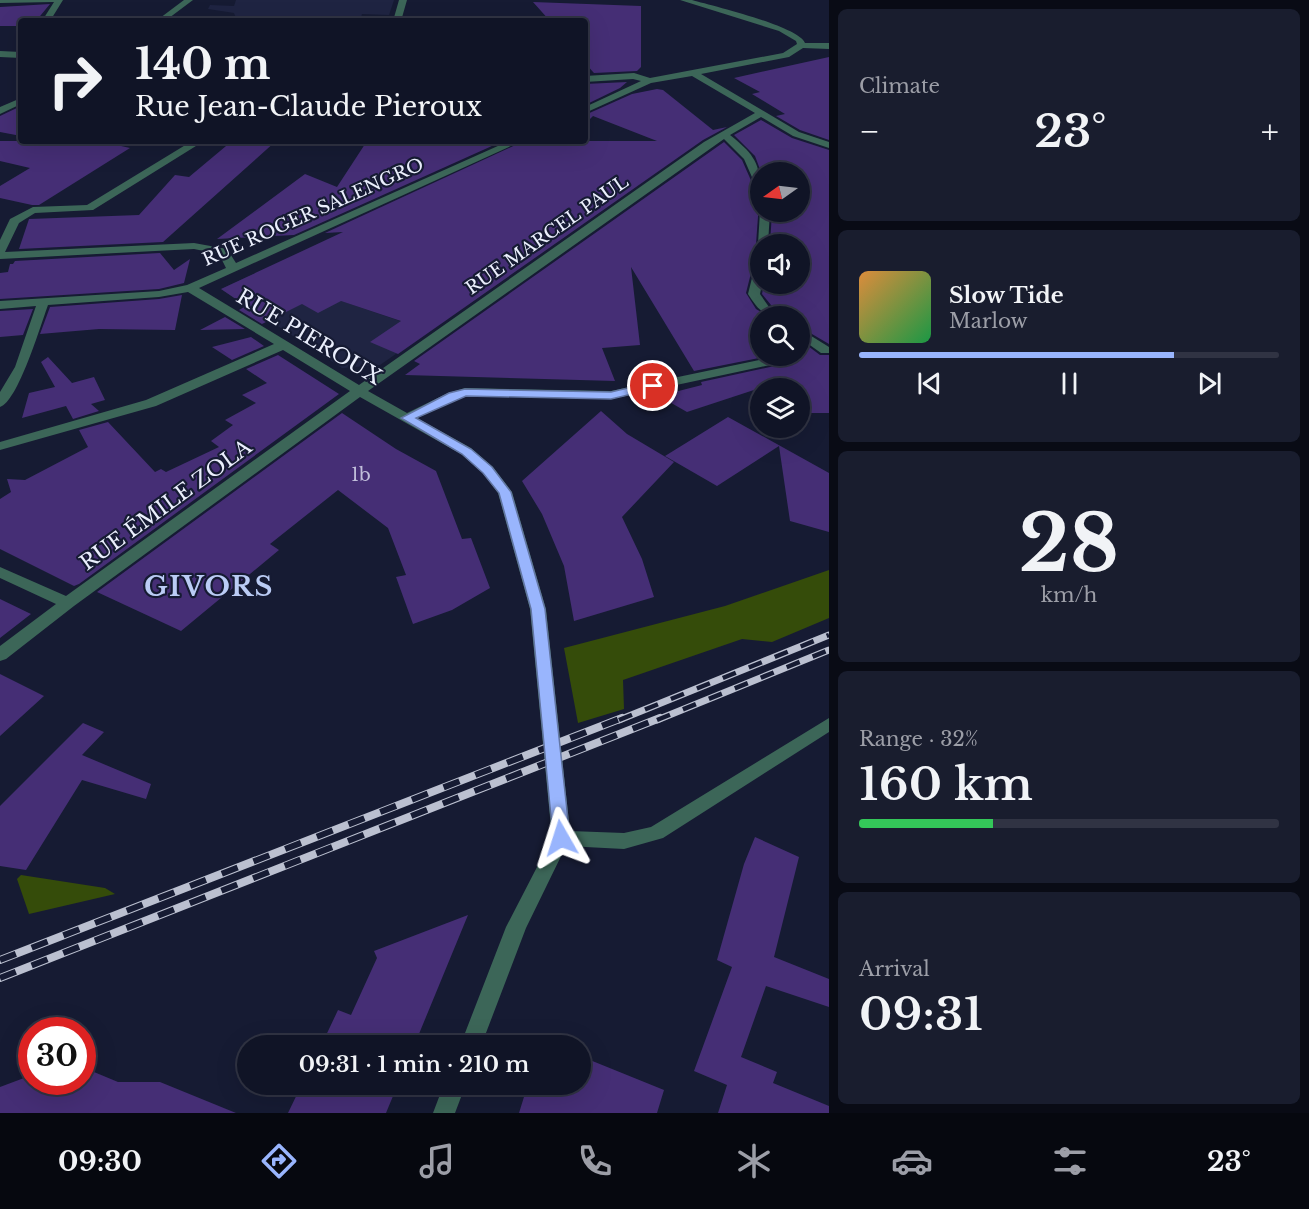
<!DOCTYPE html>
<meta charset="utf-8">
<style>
:root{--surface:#101426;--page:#191d2e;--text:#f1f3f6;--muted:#9c9ea7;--line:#303343;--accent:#99b5fd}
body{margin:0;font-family:"Libre Baskerville",serif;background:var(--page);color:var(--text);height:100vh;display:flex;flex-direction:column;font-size:22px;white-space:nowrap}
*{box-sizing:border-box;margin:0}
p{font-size:20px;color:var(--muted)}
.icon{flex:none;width:33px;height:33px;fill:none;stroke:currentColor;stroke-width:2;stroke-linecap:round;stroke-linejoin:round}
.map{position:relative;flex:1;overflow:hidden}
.details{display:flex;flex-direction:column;gap:9px;padding:9px;background:#090b15;width:480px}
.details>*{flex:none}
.banner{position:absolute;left:18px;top:18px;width:570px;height:126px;border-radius:6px;box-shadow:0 6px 24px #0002,0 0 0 2px var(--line);background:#101426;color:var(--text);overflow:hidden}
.needle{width:39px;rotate:256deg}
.fabs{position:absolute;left:750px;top:162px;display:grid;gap:12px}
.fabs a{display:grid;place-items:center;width:60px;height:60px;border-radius:50%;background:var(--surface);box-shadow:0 6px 24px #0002,0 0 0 2px var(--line);font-size:30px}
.speed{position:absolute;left:18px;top:1017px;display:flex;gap:12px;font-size:30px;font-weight:700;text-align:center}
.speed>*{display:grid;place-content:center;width:78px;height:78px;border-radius:50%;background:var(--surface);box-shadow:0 6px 24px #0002,0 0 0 2px var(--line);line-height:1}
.speed .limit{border:9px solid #d22;background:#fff;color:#111}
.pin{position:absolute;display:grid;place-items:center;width:51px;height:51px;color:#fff;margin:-26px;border:3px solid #fff;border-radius:50%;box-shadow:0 2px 6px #0007}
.me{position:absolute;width:66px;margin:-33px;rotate:354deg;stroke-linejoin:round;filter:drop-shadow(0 0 4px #0008)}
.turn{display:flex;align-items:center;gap:21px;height:126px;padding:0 18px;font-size:27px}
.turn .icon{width:78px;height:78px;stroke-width:2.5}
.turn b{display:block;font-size:42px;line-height:51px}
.big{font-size:45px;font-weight:600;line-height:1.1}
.details .tile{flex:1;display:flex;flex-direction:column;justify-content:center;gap:9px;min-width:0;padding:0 21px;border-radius:9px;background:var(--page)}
.details .dial{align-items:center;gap:0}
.dial b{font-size:78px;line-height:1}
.song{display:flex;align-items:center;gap:18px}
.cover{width:72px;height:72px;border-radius:9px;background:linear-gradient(135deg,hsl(30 70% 55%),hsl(140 70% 35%))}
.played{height:6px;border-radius:3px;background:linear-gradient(90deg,var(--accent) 75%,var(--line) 75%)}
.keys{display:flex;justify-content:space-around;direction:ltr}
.heat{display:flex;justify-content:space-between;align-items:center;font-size:33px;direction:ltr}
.charge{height:9px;border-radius:4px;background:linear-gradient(90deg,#34c759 32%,var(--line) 0)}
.trip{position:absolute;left:237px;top:1035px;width:354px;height:60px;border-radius:30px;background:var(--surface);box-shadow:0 6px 24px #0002,0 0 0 2px var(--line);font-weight:600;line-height:60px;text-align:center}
.dock{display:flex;height:96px;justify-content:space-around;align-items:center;background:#06080f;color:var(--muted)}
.dock .icon{width:42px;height:42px}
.dock .current{color:var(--accent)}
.dock b{font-size:27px;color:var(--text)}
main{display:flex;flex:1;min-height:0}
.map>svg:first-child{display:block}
</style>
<main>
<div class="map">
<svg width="829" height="1113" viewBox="0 0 829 1113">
<rect width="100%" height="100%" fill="#161b33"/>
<path fill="#1f2442" d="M 236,0 L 394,0 L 389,15 L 362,14 L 360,20 L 352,21 L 237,21 L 234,13 L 208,9 L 210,5 L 234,6 Z
M 265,269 L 295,285 L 429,331 L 380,365 L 342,368 L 221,289 Z"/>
<path fill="#354c0a" d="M 829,570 L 829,618 L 772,642 L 742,639 L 623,680 L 624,709 L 578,723 L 564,648 L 725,606 Z
M 21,875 L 105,888 L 115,894 L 29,914 L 17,879 Z"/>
<path fill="#452e75" d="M 533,2 L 641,6 L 641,67 L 637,71 L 594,73 L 585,63 L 585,21 L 550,21 Z
M 50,4 L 36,21 L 21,21 L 21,26 L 0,26 L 0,7 Z
M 829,57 L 829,140 L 800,130 L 776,116 L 785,114 L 752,94 L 760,92 L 734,78 Z
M 627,82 L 620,88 L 585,105 L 585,84 Z
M 657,89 L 663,90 L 713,130 L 727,127 L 703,140 L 398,354 L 370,342 L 401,321 L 341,301 L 318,313 L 302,304 L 262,324 L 239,310 L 246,306 L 221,289 L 343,232 L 325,233 L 524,141 L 657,141 L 593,116 L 585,124 L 585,115 L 632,94 Z
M 21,106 L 21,136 L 0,132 L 0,116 Z
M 761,120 L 792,138 L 829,150 L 829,344 L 800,327 L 800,316 L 784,316 L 771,305 L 762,294 L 764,284 L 800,284 L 800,244 L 770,244 L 772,212 L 800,212 L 800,172 L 761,172 L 755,156 L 734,135 Z
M 0,141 L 99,141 L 130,148 L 39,205 L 32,205 L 0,198 L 0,186 L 30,168 L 0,161 Z
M 232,141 L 276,141 L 163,242 L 19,249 L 29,219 L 139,215 L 175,175 L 189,177 Z
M 367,141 L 503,141 L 294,235 L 217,239 L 305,174 L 337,187 Z
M 724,142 L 742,160 L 753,185 L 760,189 L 756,244 L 760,249 L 760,265 L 752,269 L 746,293 L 756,309 L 768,316 L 760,316 L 760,356 L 769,356 L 694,371 L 631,267 L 640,345 L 602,348 L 615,381 L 405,375 L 420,364 L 414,361 Z
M 160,253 L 174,270 L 190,259 L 184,283 L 159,289 L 0,299 L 0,273 L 8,272 L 10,264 L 13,264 L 15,261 Z
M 182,295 L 175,330 L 99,329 L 40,334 L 50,307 L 159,299 Z
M 33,309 L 23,335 L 0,337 L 0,311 Z
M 225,317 L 245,329 L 200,330 Z
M 251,337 L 264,346 L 232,360 L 212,347 Z
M 800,340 L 820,355 L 829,355 L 829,413 L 804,413 L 800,401 L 800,388 L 760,388 L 687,412 L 659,396 L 702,385 L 701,382 L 793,362 L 801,356 Z
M 278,355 L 339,394 L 79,584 L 74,586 L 0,549 L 0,499 L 11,492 L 7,479 L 25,480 L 88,447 L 79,430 L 108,422 L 155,472 L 161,469 L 166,472 L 219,447 L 211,441 L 233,425 L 225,420 L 256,403 L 242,395 L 267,383 L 246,369 Z
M 48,357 L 72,383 L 94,377 L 105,400 L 91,404 L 99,411 L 73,419 L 66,406 L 22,418 L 29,393 L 55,387 L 41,362 Z
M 601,411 L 627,434 L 674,462 L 622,517 L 642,559 L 654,597 L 574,621 L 564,566 L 542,514 L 522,481 Z
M 342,413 L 396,449 L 436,471 L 462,539 L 471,538 L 490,588 L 452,610 L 413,624 L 396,577 L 406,575 L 388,528 L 338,490 L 270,544 L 279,550 L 181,631 L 97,592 Z
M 728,417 L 829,473 L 829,532 L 790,521 L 779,446 L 717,486 L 665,456 Z
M 0,599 L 31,614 L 0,638 Z
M 0,674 L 44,696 L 0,736 Z
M 83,723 L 104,732 L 82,755 L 151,784 L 146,799 L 82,780 L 26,870 L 0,866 L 0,806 Z
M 755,837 L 799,857 L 774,957 L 829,979 L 829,1007 L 766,986 L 741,1057 L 777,1072 L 773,1083 L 829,1106 L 829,1113 L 718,1113 L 727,1085 L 694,1071 L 732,967 L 717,960 L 744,864 Z
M 468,915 L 414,1046 L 321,1046 L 338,1010 L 351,1015 L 377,958 L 374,951 Z
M 580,1056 L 664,1090 L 657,1113 L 519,1113 L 528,1084 L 580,1084 Z
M 82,1067 L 118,1082 L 160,1082 L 236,1113 L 0,1113 L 0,1087 L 32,1075 L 32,1082 L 82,1082 Z
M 302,1084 L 398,1084 L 386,1113 L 288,1113 Z"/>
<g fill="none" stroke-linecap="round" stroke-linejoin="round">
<path fill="#3c6658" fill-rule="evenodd" d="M 0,0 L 63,0 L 50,21 L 42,21 L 54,2 L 0,3 Z
M 184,0 L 193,0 L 165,21 L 156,21 Z
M 399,0 L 407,0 L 401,21 L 393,21 Z
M 680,0 L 692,0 C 713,6 798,26 805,43 L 829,43 L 829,49 L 803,48 L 789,57 L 701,74 L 799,132 L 829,142 L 829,148 L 793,136 L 761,117 L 730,135 C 751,152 760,161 760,187 L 755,184 L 744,159 L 724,139 L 368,391 L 407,413 L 448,393 L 465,388 L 611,391 L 778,356 L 799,356 L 793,360 L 611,399 L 466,396 L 417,418 L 471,448 L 493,467 L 512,492 L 546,609 L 570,831 L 624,833 L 651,827 L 829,718 L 829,732 L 663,838 L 624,849 L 566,846 L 526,928 L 481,1046 L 460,1046 L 506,927 L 552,838 L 530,609 L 498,493 L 483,473 L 461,454 L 360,397 L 74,606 L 6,659 L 0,661 L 0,646 L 56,604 L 0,578 L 0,567 L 66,596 L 350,391 L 283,350 L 156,406 L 0,450 L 0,442 L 146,400 L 274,344 L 188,292 L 159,297 L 48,305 C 41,324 18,402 0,407 L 0,392 L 15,367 L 36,306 L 0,309 L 0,301 L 159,291 L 187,285 L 226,268 L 219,254 L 194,249 L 0,259 L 0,240 L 10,219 L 33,207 L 87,205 L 192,141 L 204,141 L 93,210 L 35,213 L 19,223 L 5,252 L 194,243 L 227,249 L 236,263 L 509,141 L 522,141 L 199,288 L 359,385 L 704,142 L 755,113 L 692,76 L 651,83 L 585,113 L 585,107 L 641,81 L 633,79 L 585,82 L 585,76 L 634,73 L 650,78 L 783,53 L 797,44 L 796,41 L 779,31 Z
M 0,51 L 21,52 L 21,58 L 0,57 Z
M 21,98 L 21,104 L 0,114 L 0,107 Z
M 760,211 L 770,212 L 768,244 L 760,244 L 760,247 L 758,244 Z
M 760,267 L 760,284 L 762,284 L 760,294 L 769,307 L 782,316 C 762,316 758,309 748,294 L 754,270 Z
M 800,329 L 829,347 L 829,353 L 821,353 L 800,338 Z
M 444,1084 L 466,1084 L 455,1113 L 433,1113 Z"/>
<g stroke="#bbc0d0" stroke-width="7">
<path id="rail-far1" d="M 619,720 L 829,635
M 657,720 L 829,650"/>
</g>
<g stroke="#bbc0d0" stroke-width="8">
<path id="rail" d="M 0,960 L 622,718
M 0,978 L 660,718"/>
</g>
<use href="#rail-far1" stroke="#161b33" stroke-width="4.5" stroke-dasharray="14" stroke-linecap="butt"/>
<use href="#rail" stroke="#161b33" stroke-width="6" stroke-dasharray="17" stroke-linecap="butt"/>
</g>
<path fill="#99b5fd" stroke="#6376a4" stroke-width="1.5" d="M 653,382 L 658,383 L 658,388 L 611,399 L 466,396 L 416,418 L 471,449 L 492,467 L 511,492 L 545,609 L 570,838 L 567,843 L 561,845 L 555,843 L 553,838 L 531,609 L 499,493 L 483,473 L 462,454 L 401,418 L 449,393 L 465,389 L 611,392 Z"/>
<g text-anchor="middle" stroke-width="4.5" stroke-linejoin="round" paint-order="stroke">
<g font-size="18" fill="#ebeffd" stroke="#161b33">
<text transform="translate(313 212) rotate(-24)" y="6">RUE ROGER SALENGRO</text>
<text transform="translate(547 235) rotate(-35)" y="6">RUE MARCEL PAUL</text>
</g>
<g font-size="18" fill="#c2bfdb">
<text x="361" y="481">1b</text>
</g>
<g font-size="21" fill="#ebeffd" stroke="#161b33">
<text transform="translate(309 337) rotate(31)" y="7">RUE PIEROUX</text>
<text transform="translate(166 505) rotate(-36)" y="7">RUE ÉMILE ZOLA</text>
</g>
<g font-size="27" font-weight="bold" letter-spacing="1.5" fill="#bbccf5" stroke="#161b33">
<text x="209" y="596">GIVORS</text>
</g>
</g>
</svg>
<div class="fabs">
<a><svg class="needle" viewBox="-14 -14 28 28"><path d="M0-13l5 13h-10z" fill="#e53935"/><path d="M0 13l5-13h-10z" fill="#9c9ea7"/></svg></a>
<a><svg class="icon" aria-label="sound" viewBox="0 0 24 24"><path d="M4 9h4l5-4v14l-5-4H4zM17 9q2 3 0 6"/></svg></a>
<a><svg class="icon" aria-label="search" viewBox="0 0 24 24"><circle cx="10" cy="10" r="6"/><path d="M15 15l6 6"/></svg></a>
<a><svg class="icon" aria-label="layers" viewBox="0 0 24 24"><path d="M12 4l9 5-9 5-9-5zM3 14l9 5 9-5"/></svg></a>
</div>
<div class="speed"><div class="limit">30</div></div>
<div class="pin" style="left:653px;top:386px;background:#d93025"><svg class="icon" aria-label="arrive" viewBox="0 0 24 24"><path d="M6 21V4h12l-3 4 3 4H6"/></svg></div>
<svg class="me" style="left:561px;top:838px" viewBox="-20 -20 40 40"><path d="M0-17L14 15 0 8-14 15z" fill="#99b5fd" stroke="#fff" stroke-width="4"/></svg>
<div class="trip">09:31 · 1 min · 210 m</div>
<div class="banner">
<div class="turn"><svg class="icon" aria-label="right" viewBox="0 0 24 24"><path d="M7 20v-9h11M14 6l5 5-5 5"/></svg><div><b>140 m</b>Rue Jean-Claude Pieroux</div></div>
</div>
</div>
<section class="details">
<div class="tile"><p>Climate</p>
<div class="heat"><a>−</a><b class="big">23°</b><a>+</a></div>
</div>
<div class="tile">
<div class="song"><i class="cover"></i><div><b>Slow Tide</b><p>Marlow</p></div></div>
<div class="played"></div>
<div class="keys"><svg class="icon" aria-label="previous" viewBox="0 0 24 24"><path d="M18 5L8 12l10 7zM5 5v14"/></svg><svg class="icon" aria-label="pause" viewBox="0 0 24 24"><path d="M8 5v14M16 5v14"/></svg><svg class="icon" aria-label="next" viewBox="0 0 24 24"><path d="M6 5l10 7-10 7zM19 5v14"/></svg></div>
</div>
<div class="tile dial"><b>28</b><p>km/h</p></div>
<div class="tile"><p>Range · 32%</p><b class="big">160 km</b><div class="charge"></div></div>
<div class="tile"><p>Arrival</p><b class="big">09:31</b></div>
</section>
</main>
<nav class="dock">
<b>09:30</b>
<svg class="icon current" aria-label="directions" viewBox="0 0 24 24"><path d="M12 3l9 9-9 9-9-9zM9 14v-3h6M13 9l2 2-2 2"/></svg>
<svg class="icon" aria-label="music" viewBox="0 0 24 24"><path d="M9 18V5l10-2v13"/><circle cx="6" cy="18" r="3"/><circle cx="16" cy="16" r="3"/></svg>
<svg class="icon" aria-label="phone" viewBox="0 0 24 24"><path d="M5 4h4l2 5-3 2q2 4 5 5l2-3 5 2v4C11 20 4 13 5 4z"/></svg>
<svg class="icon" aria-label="climate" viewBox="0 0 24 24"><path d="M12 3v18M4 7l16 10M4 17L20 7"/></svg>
<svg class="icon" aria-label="car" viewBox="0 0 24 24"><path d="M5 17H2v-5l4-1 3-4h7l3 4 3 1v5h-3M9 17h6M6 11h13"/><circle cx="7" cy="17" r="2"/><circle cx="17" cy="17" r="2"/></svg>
<svg class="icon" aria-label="filters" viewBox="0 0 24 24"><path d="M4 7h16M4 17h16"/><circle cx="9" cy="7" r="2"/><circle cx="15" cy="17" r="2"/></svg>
<b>23°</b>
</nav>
